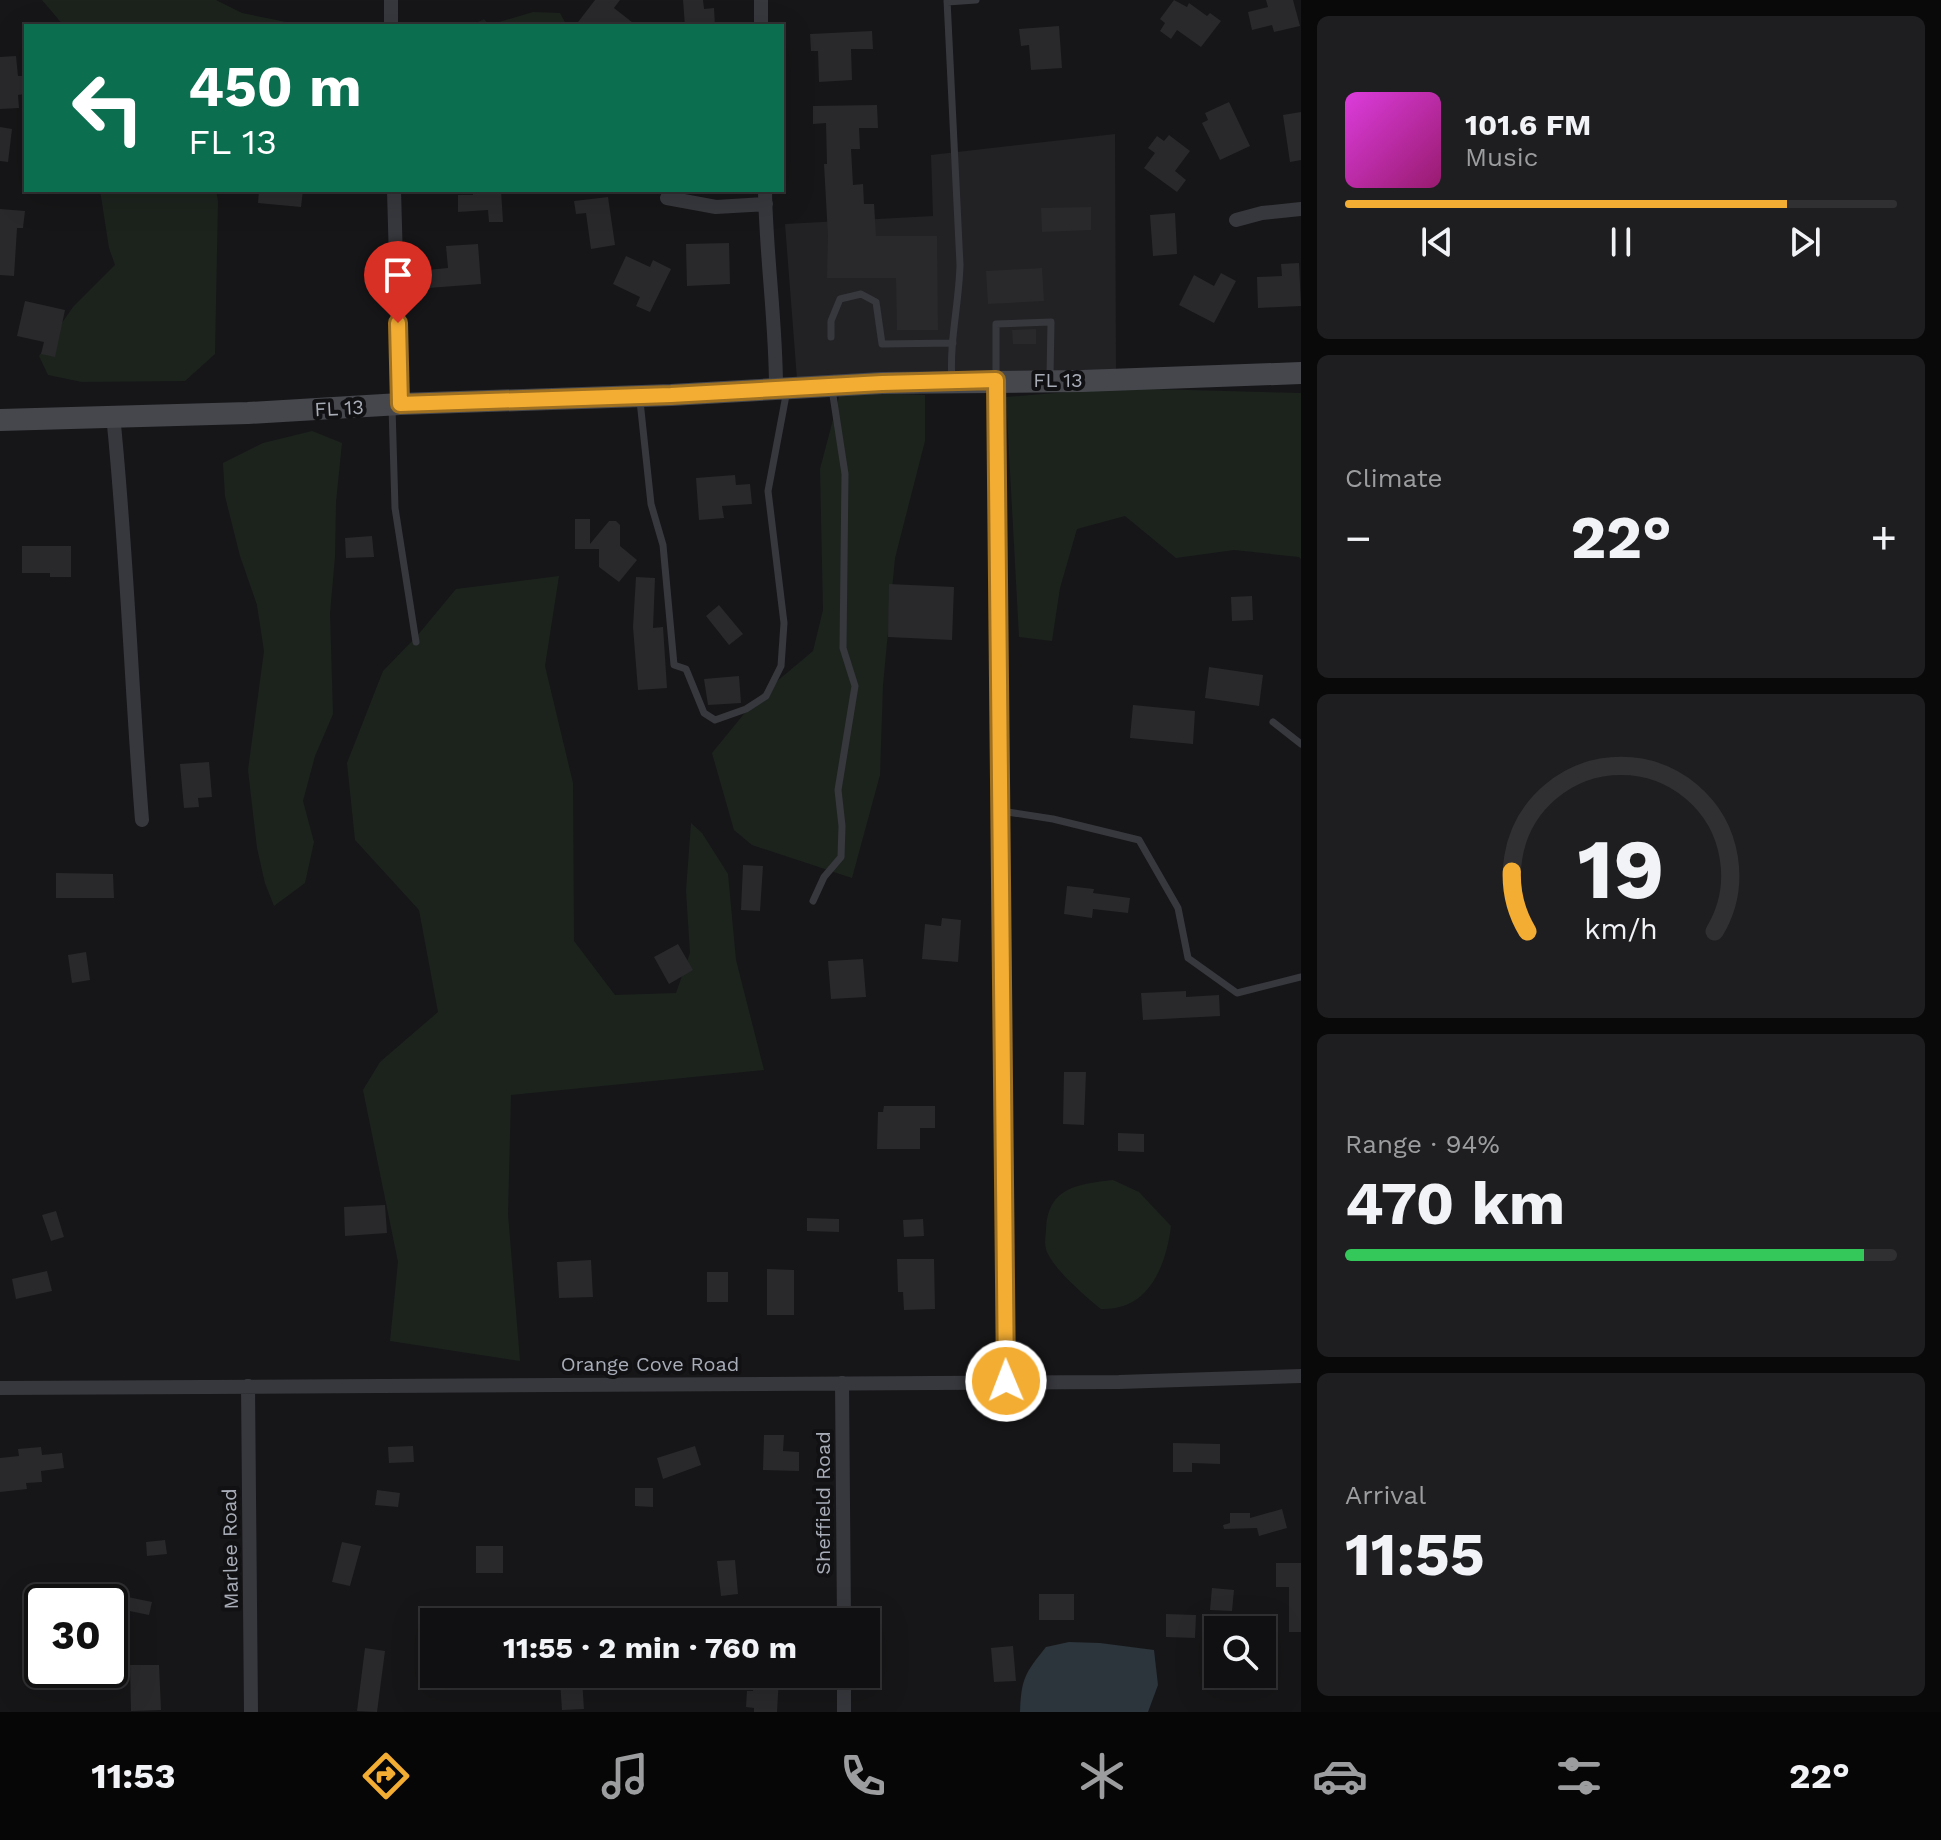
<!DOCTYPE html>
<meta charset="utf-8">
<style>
:root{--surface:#101012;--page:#1e1e20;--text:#f1f3f6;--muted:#9c9d9f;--line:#303032;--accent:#f3ad33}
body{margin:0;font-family:"Work Sans",sans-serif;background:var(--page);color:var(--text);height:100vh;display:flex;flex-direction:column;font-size:30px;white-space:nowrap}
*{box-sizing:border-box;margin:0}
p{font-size:26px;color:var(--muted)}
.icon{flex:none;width:44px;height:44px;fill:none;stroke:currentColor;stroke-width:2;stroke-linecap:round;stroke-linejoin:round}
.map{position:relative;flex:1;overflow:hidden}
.panel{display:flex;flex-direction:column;gap:16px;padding:16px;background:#09090a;width:640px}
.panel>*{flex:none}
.guide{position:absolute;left:24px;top:24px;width:760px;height:168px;border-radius:0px;box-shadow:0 8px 32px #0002,0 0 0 2px var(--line);background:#0b6e4f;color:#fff;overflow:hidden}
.buttons{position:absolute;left:1204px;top:1616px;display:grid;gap:16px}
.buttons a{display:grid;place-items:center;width:72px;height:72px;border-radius:0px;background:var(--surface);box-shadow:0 8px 32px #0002,0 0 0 2px var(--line);font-size:40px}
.speed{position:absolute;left:24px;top:1584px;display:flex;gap:16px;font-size:40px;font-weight:700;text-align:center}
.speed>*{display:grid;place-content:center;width:104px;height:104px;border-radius:50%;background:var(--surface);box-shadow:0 8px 32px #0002,0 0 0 2px var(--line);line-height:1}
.speed .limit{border:4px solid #111;border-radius:12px;background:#fff;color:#111}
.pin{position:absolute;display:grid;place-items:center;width:68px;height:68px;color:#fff;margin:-82px -34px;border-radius:50% 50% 50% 0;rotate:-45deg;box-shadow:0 0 8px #0007}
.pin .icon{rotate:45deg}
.me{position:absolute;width:88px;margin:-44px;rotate:359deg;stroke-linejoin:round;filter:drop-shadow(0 0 6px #0008)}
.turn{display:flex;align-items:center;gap:28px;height:168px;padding:0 32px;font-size:36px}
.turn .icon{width:104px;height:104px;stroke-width:2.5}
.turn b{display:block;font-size:56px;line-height:68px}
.big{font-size:60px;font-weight:700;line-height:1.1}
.panel .tile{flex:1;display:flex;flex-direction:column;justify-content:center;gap:12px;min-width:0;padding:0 28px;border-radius:12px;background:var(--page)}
.panel .dial{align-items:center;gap:0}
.dial svg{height:208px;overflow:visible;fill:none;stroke:var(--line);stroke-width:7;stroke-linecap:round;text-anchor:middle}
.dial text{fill:var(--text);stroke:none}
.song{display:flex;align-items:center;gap:24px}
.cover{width:96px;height:96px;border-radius:12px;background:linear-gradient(135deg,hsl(300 70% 55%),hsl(320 70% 35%))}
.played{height:8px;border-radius:4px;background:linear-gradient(90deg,var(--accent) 80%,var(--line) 80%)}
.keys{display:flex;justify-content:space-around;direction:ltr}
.heat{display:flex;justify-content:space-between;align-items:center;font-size:44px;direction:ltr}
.charge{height:12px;border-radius:6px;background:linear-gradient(90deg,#34c759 94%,var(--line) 0)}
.trip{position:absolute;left:420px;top:1608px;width:460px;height:80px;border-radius:0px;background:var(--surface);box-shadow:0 8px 32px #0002,0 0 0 2px var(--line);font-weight:700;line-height:80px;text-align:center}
.menu{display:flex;height:128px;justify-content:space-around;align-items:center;background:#060607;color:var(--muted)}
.menu .icon{width:56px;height:56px}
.menu .active{color:var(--accent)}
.menu b{font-size:36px;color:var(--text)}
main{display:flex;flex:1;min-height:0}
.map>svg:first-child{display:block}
</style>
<main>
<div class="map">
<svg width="1301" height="1712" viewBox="0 0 1301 1712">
<rect width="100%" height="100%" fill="#161618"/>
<path fill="#222225" d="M 1115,134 L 1116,371 L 797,379 L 785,224 L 933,216 L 931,155 Z"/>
<path fill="#1c231d" d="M 42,0 L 216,0 L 242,13 L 296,24 L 328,26 L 64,26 Z
M 533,12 L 560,13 L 567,26 L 471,26 L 484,19 L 489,25 Z
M 100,190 L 216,190 L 218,201 L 215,354 L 185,381 L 82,382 L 48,375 L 39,356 L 73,307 L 115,265 L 109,248 Z
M 1116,388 L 1301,393 L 1301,559 L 1299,557 L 1234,550 L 1176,558 L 1125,516 L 1077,529 L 1060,588 L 1052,641 L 1019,637 L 1006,397 Z
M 855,392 L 925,395 L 925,441 L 895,558 L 883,685 L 880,775 L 852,878 L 752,845 L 734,830 L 712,753 L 757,698 L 813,651 L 823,610 L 820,469 L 840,393 Z
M 312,431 L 342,443 L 336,502 L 335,557 L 330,613 L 333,714 L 315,756 L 303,801 L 314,842 L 305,883 L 274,906 L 265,883 L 257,848 L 248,770 L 264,651 L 257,605 L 240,556 L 225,496 L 223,463 L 263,443 Z
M 559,576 L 545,666 L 573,783 L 574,941 L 615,995 L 676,993 L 690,953 L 686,891 L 691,823 L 702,833 L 728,874 L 736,960 L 764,1070 L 511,1095 L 508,1214 L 520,1361 L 390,1341 L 398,1262 L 363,1090 L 380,1062 L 438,1012 L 419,910 L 355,840 L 347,763 L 383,671 L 417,636 L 456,589 Z
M 1113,1180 L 1139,1192 L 1171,1226 C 1166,1267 1148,1311 1101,1309 C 1086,1297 1051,1267 1046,1249 C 1044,1243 1046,1235 1046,1229 C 1048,1187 1078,1184 1113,1180 Z"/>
<path fill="#2c353c" d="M 1069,1642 L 1100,1643 L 1154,1650 L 1158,1685 L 1148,1712 L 1020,1712 C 1021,1679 1025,1673 1046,1647 Z"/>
<path fill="#29292c" d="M 595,0 L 620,0 L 614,8 L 637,26 L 575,26 Z
M 683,0 L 703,0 L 704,9 L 714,8 L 715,26 L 685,26 Z
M 1174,0 L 1187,7 L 1189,3 L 1207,16 L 1210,13 L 1221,21 L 1201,47 L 1177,30 L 1171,39 L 1160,31 L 1165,23 L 1160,19 Z
M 1266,0 L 1293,0 L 1300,26 L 1274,32 L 1272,25 L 1252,30 L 1248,12 L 1268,7 Z
M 1059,26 L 1062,68 L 1031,70 L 1029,45 L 1021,46 L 1019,29 Z
M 872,31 L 873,49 L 851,49 L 852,80 L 819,82 L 818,51 L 811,51 L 810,34 Z
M 16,56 L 18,76 L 23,76 L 24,94 L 18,95 L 19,108 L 0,109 L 0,57 Z
M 1229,102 L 1250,146 L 1220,160 L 1202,123 L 1208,120 L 1205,113 Z
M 877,105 L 878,128 L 859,128 L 860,149 L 851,149 L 853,185 L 863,184 L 864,204 L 874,204 L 876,236 L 937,236 L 938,330 L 897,330 L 896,278 L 827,278 L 828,236 L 824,164 L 827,164 L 826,123 L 813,124 L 813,106 Z
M 1301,112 L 1301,160 L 1290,162 L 1283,115 Z
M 0,127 L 12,129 L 8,162 L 0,161 Z
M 1169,135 L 1190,151 L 1175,171 L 1186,180 L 1177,192 L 1144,168 L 1155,153 L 1148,148 L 1157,136 L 1164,141 Z
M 259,190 L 303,190 L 301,207 L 258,203 Z
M 472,190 L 501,190 L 503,222 L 489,222 L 488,210 L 458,212 L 458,195 L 473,195 Z
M 608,197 L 615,245 L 591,249 L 586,213 L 576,214 L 574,201 Z
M 1091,207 L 1091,230 L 1042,232 L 1041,208 Z
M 0,209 L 25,211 L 23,228 L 17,228 L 14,276 L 0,275 Z
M 1175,213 L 1177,254 L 1153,256 L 1150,215 Z
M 729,243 L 730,284 L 687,286 L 686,244 Z
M 478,244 L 481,284 L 428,288 L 427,270 L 448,268 L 446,246 Z
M 626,256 L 650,267 L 653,260 L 671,269 L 650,312 L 636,306 L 640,297 L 613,284 Z
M 1299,263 L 1301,306 L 1258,308 L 1257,277 L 1282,276 L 1281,264 Z
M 1042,268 L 1044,301 L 988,304 L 986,271 Z
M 1221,273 L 1236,281 L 1214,323 L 1179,305 L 1194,275 L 1214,286 Z
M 25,301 L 65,310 L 55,357 L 41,354 L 44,342 L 17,336 Z
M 1036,329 L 1036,344 L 1013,344 L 1012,330 Z
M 735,475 L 736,485 L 750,484 L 752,504 L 722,506 L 724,518 L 699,520 L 696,478 Z
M 575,519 L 590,519 L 590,544 L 609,521 L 616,521 L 620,525 L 620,546 L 637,560 L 619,582 L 599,567 L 599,549 L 575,549 Z
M 372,536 L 374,557 L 346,558 L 345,538 Z
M 22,546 L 71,546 L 71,577 L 50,577 L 50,573 L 22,573 Z
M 636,577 L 655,578 L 653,628 L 663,627 L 667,688 L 638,690 L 633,627 Z
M 889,584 L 954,587 L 952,640 L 888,637 Z
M 1252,596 L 1253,620 L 1232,621 L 1231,597 Z
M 719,605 L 743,634 L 729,645 L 706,616 Z
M 1209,667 L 1263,675 L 1259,706 L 1205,698 Z
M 739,676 L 741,703 L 708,705 L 704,679 Z
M 1133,705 L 1195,711 L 1193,744 L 1130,738 Z
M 209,762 L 212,797 L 198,798 L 199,807 L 184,808 L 180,764 Z
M 743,865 L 763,866 L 760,911 L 741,910 Z
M 56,873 L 113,874 L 114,898 L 56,898 Z
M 1067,886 L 1094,889 L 1093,893 L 1130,898 L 1128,913 L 1093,909 L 1092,918 L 1064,914 Z
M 942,918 L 961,920 L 958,962 L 922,959 L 925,924 L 941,926 Z
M 678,944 L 693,970 L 669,984 L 654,957 Z
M 86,952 L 90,980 L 72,983 L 68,955 Z
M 863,959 L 866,997 L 831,999 L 828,961 Z
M 1186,991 L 1186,997 L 1219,995 L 1220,1016 L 1143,1020 L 1141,993 Z
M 1064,1072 L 1086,1072 L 1084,1125 L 1063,1124 Z
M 884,1106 L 935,1106 L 935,1128 L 920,1128 L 920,1149 L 877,1149 L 878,1112 L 883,1112 Z
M 1118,1133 L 1144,1134 L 1144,1152 L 1118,1151 Z
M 385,1205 L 387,1233 L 345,1236 L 344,1207 Z
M 56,1211 L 64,1237 L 51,1241 L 42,1215 Z
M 807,1218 L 839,1219 L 839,1232 L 807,1231 Z
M 923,1219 L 924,1236 L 904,1237 L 903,1220 Z
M 897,1259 L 934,1259 L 935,1309 L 904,1310 L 903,1292 L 898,1292 Z
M 591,1260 L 593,1297 L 559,1298 L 557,1262 Z
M 767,1269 L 794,1270 L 794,1315 L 767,1315 Z
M 47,1271 L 52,1291 L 16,1299 L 12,1279 Z
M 707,1272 L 728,1272 L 728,1302 L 707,1302 Z
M 764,1435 L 784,1435 L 783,1451 L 799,1452 L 799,1471 L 763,1470 Z
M 1173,1443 L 1220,1444 L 1220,1464 L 1192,1463 L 1192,1472 L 1173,1472 Z
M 413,1446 L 414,1462 L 389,1463 L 388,1447 Z
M 695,1446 L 701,1465 L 663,1479 L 657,1458 Z
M 41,1447 L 42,1455 L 62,1453 L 64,1468 L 41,1471 L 42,1482 L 26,1483 L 27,1489 L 0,1492 L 0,1458 L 19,1456 L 18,1449 Z
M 635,1488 L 653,1488 L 653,1507 L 635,1506 Z
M 377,1490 L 400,1493 L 398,1507 L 375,1505 Z
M 1282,1509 L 1287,1528 L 1259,1536 L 1257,1528 L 1224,1529 L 1223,1525 L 1230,1523 L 1230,1513 L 1250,1513 L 1250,1518 Z
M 165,1540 L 167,1554 L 147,1556 L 146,1542 Z
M 342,1542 L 361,1546 L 350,1586 L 332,1582 Z
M 476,1546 L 503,1546 L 503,1573 L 476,1573 Z
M 735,1560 L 738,1594 L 721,1596 L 717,1561 Z
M 1276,1563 L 1301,1563 L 1301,1632 L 1289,1632 L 1289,1587 L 1276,1587 Z
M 1212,1588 L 1234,1590 L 1232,1611 L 1210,1610 Z
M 1039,1594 L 1074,1594 L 1074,1620 L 1039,1620 Z
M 118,1595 L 152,1602 L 149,1615 L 115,1608 Z
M 1166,1614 L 1196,1615 L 1195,1638 L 1166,1637 Z
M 1013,1646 L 1016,1681 L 994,1682 L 991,1648 Z
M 365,1648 L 385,1651 L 377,1712 L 357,1711 Z
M 130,1665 L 159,1665 L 161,1710 L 131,1711 Z
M 754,1675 L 779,1677 L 777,1712 L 754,1712 L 754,1708 L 746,1707 L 747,1691 L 753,1691 Z
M 582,1680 L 584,1709 L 562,1710 L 560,1681 Z"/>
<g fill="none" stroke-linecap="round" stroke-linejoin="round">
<path stroke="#37383d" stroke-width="7" d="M 947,0 L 960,265 C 959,304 949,342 952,381
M 947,2 L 976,0
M 831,337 L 831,321 L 840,299 L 861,294 L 876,302 L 882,344 L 953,343
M 996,378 L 996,324 L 1051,322 L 1050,377
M 640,401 L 651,504 L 663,545 L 674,665 L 686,669 L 704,713 L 715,720 L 746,709 L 766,696 L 781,666 L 784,623 L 768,491 L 787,390
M 392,407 L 395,508 L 416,642
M 1273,722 L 1301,744
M 1001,811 L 1053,819 L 1139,840 L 1178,908 L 1188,958 L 1237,993 L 1301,977
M 813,901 L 824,877 L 841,857 L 842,826 L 838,790 L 855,686 L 843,648 L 845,474 L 832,389"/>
<path stroke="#37383d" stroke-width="14" d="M 391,0 L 391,26
M 761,26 L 761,0
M 394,190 L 400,404
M 765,190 C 766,256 776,322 776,388
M 667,198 L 716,207 L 766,204
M 1236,220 L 1262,213 L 1301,209
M 996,380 L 1006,1381
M 113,415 C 127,550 131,685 142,820
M 842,1383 L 844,1622
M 248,1386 L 251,1712
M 0,1388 L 1119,1382 L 1301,1376
M 844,1674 L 844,1712"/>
<path stroke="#45474d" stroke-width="22" d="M 0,420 L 248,413 L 400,404 L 671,395 L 882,383 L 1082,381 L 1301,373"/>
</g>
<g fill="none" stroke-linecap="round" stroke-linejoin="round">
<g stroke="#9e7021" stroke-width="20">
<path id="route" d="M 398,323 L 400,404 L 671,395 L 882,383 L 996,380 L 1006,1381"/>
</g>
<use href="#route" stroke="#f3ad33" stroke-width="14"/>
</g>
<g text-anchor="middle" stroke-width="8" stroke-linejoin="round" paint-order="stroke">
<g font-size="20" fill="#a8adb8" stroke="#111113">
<text x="1058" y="387">FL 13</text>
<text transform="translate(339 408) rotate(-3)" y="7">FL 13</text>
<text x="650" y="1371">Orange Cove Road</text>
<text transform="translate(823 1503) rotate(-90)" y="7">Sheffield Road</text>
<text transform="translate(230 1549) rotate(-91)" y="7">Marlee Road</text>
</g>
</g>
</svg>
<div class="buttons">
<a><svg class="icon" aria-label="search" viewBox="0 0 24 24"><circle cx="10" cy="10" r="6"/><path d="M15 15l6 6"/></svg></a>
</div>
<div class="speed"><div class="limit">30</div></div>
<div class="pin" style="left:398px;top:323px;background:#d93025"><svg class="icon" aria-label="arrive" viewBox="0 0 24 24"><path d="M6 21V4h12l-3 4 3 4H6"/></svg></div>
<svg class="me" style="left:1006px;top:1381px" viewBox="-20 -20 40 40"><circle r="17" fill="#f3ad33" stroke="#fff" stroke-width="3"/><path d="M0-11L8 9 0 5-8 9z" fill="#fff"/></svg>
<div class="trip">11:55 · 2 min · 760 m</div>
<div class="guide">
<div class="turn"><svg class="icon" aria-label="left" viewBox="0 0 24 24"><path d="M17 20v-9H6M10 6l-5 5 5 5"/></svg><div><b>450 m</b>FL 13</div></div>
</div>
</div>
<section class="panel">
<div class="tile">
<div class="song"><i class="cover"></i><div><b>101.6 FM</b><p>Music</p></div></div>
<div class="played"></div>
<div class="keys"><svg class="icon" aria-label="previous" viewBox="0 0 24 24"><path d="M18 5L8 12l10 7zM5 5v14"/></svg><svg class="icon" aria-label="pause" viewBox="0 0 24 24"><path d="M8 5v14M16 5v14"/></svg><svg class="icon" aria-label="next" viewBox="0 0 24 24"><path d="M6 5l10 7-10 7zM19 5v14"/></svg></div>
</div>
<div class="tile"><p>Climate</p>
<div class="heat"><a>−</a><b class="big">22°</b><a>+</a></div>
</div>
<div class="tile dial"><svg viewBox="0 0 100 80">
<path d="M14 69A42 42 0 1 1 86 69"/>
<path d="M14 69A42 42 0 0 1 8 46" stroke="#f3ad33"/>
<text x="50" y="56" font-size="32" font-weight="700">19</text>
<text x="50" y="72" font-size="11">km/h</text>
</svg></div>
<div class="tile"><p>Range · 94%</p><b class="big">470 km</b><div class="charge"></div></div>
<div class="tile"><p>Arrival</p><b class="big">11:55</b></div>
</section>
</main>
<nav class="menu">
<b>11:53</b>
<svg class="icon active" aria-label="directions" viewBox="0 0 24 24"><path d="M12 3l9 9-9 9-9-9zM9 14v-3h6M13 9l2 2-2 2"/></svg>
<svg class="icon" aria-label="music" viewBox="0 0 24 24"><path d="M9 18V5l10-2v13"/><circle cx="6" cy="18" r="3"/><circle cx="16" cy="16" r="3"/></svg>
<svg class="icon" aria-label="phone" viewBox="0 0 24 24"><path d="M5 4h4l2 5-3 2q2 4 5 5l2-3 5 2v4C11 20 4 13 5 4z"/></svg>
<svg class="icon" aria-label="climate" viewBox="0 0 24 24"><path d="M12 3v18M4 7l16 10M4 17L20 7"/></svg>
<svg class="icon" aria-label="car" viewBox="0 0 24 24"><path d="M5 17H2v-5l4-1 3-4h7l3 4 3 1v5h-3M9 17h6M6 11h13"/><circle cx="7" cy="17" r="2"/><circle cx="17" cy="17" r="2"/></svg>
<svg class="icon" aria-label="filters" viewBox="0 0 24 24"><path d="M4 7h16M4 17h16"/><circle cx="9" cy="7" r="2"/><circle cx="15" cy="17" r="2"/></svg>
<b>22°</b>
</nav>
